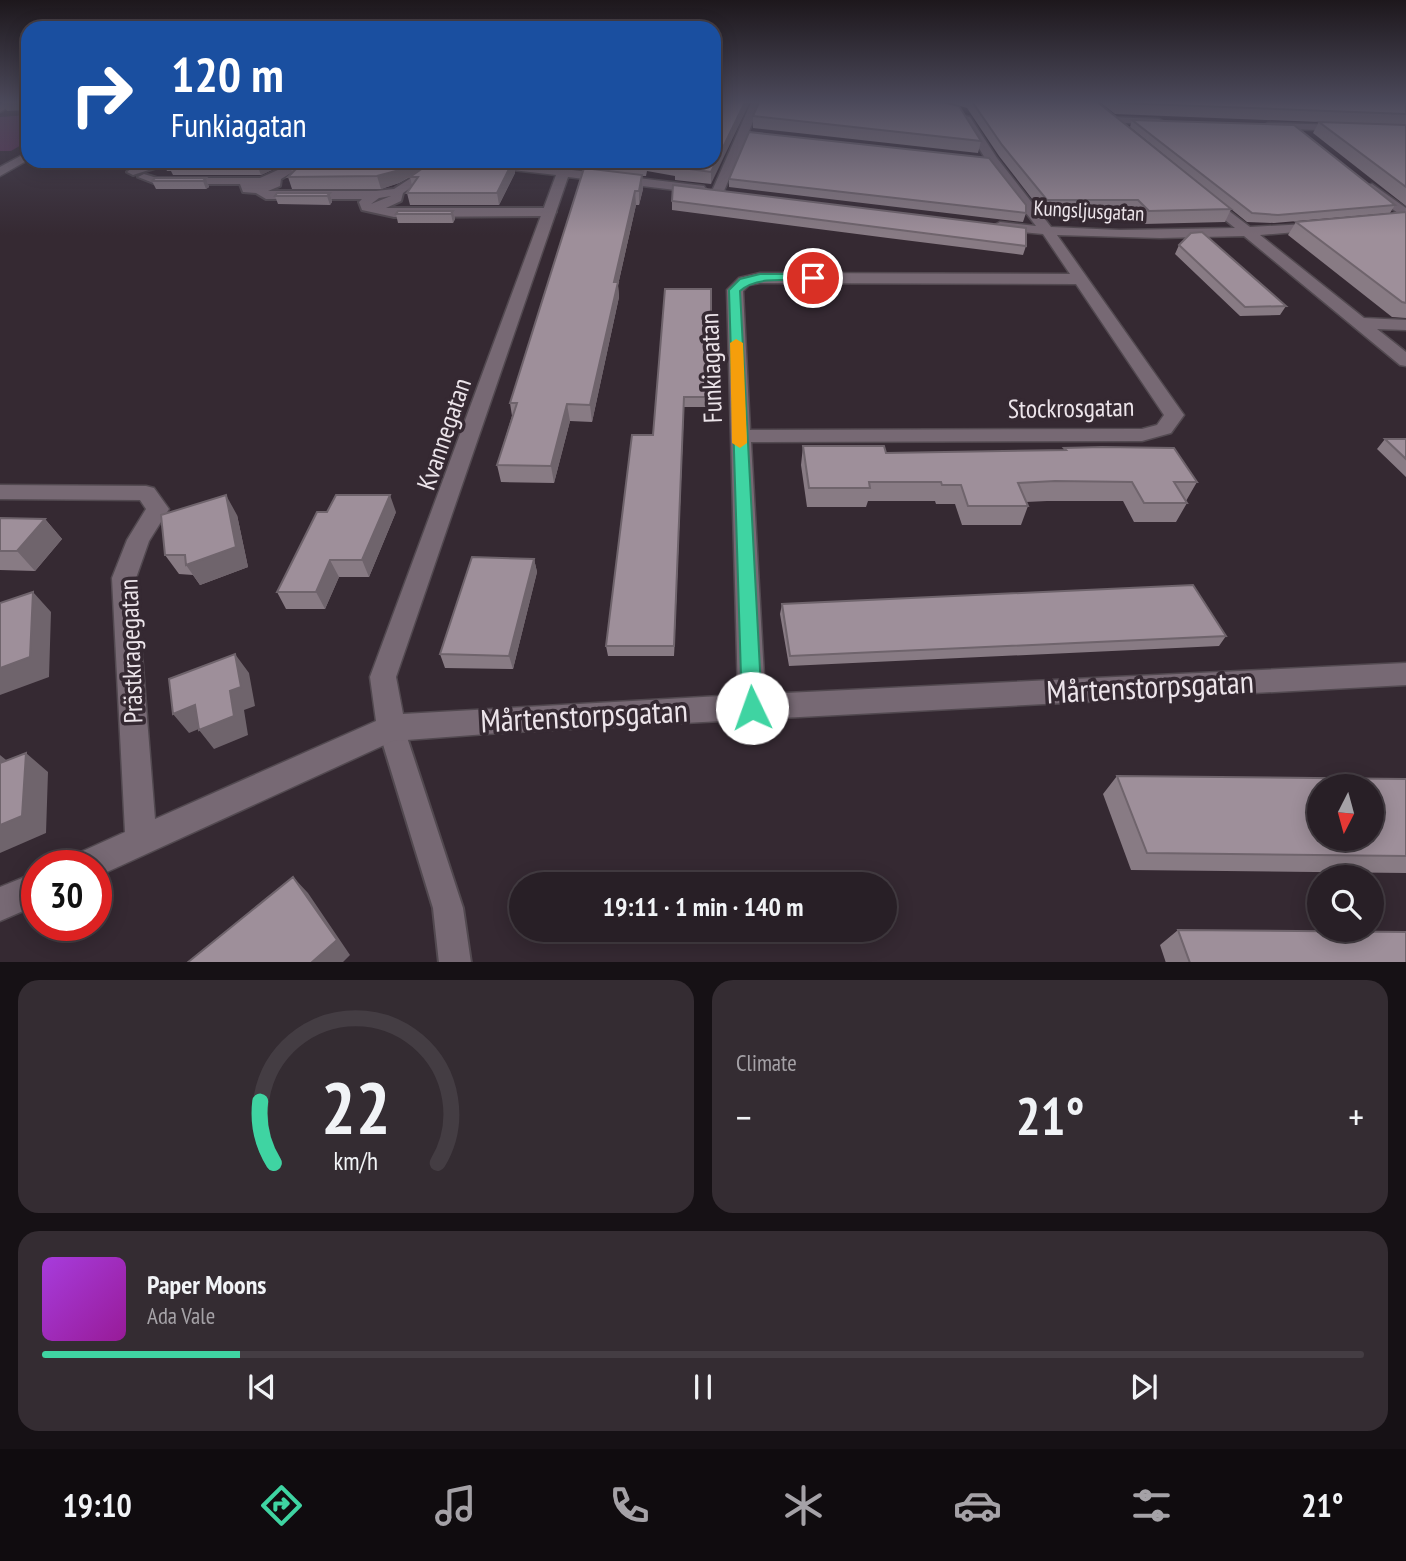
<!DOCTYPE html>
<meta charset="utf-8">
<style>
:root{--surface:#281f26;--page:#342c32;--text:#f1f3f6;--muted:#a5a2a7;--line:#443d43;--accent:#3fd4a2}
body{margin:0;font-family:"PT Sans Narrow",sans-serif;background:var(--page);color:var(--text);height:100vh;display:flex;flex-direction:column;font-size:26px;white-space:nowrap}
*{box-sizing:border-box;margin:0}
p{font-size:23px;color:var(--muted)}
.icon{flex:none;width:38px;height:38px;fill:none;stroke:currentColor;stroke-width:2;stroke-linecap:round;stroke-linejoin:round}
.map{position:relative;height:962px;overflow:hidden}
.sheet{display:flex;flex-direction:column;gap:18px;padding:18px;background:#161115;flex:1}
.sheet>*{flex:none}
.top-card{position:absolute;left:21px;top:21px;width:700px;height:147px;border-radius:21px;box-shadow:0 4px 18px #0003,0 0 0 2px var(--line);background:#1a4fa0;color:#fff;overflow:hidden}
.needle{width:46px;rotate:186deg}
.tools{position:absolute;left:1307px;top:774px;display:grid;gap:14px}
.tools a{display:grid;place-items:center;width:77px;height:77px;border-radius:50%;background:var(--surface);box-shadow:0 4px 18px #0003,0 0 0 2px var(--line);font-size:35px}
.speed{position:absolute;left:21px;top:850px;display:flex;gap:14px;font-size:35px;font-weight:700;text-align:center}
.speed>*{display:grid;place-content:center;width:91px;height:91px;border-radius:50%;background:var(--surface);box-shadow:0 4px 18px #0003,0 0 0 2px var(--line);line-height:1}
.speed .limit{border:10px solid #d22;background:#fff;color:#111}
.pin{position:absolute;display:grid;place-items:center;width:60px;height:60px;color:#fff;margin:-30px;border:4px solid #fff;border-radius:50%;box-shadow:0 2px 7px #0007}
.me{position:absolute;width:77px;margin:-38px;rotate:357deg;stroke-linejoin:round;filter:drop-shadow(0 0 5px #0008)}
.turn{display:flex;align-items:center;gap:24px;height:147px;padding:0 35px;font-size:32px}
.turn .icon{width:91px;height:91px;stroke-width:2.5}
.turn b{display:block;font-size:49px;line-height:60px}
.big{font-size:52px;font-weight:800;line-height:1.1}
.sheet .tile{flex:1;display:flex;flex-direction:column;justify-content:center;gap:10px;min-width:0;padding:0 24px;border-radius:21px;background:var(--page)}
.sheet .dial{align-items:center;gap:0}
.dial svg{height:182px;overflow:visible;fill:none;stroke:var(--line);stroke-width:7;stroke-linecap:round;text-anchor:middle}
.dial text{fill:var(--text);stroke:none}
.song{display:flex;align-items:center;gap:21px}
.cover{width:84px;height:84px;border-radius:10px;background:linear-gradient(135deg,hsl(280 70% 55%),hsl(300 70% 35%))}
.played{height:7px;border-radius:4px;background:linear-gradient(90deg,var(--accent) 15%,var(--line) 15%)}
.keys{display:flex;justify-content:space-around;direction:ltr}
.heat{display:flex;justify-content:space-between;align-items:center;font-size:38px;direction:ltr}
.sheet .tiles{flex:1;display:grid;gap:18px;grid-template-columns:1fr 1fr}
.tile:last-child{grid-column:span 2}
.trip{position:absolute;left:509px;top:872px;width:388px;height:70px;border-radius:35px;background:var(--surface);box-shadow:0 4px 18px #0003,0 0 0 2px var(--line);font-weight:800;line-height:70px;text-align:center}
.menu{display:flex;height:112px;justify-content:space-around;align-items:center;background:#100c0f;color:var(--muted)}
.menu .icon{width:49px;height:49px}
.menu .current{color:var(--accent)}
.menu b{font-size:32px;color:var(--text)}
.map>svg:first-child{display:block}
</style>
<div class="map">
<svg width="1406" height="963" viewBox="0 0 1406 963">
<rect width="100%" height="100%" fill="#352932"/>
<path fill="#5c3255" d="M 28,115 L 28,141 L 11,151 L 0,151 L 0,117 Z"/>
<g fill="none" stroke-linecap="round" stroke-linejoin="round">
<g stroke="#524950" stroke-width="4">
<path id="lane" d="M 124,161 L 177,161 L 133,175 L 127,172 L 132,168 L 37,167 L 32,164 L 36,161 Z
M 298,161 L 311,161 L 281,179 L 280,186 L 268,191 L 376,191 L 394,189 L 437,161 L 449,161 L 403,193 L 401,201 L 386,208 L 550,208 L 556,212 L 550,216 L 394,217 L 362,210 L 359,202 L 362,199 L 266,199 L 256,193 L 243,192 L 240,184 L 156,184 L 138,177 L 144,174 L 157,178 L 260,178 ZM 391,196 L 371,204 L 379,198 Z
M 391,716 L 400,720 L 404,728 L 463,908 L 471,963 L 439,963 L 433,908 L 378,728 L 382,720 Z"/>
</g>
<g stroke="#524950" stroke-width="3">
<path id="street" d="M 8,100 L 21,100 L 0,112 L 0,105 Z
M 752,100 L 762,100 L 724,191 L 722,194 L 714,194 L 712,191 Z
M 966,116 L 970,117 L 997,158 L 1051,227 L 1120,230 L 1235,228 L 1203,202 L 1202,199 L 1208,195 L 1250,227 L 1325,223 L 1327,226 L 1320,230 L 1260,235 L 1364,318 L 1406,320 L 1406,330 L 1377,329 L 1406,352 L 1406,366 L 1400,365 L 1244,236 L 1160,238 L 1057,235 L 1184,415 L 1171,433 L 1142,441 L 751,442 L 765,694 L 1406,663 L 1406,685 L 515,732 L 393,741 L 96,877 L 96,866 L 69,866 L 74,855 L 125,832 L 112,578 L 127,540 L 146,509 L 140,500 L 0,499 L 0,485 L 146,486 L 154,488 L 169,509 L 149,541 L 136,578 L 155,819 L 376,721 L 370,677 L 556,175 L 469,165 L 463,161 L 499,161 L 560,168 L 566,161 L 576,161 L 572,170 L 704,186 L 706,189 L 700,193 L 568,177 L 396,677 L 403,714 L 738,695 L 727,290 L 739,278 L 760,273 L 1070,274 L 1043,234 L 1000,230 L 993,226 L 1000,222 L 1036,226 L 988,163 L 961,119 ZM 760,283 L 1076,284 L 1164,415 L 1157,425 L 1142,429 L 750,430 L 743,291 L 749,285 Z
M 1112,117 L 1159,119 L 1164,122 L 1159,125 L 1108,122 L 1108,118 Z
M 1268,123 L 1344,125 L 1349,128 L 1344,131 L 1264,128 L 1263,126 Z
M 28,152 L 28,160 L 0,176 L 0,167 Z
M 1372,184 L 1406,208 L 1406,219 L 1368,191 L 1368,185 Z
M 37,872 L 37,905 L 0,921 L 0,887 Z"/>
</g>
<use href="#lane" fill="#776974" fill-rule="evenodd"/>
<use href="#street" fill="#776974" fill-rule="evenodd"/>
</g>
<path fill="#887b84" d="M 760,100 L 1095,100 L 1231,209 L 1225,222 L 1144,224 L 1133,213 L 1043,213 L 999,156 L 967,108 L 946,102 L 981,141 L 978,153 L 753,128 L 753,116 Z
M 1097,100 L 1404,100 L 1406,114 L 1406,206 L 1313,133 L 1319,122 L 1115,114 Z
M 1132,120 L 1395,205 L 1390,213 L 1274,223 L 1247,222 L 1130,127 Z
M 162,161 L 513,161 L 515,173 L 499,205 L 410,205 L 407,193 L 412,185 L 410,177 L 415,174 L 399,183 L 381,189 L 292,189 L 288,177 L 292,172 L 289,163 L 291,161 L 261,175 L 173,175 L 171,171 L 167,171 Z
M 589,161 L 714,161 L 711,184 L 675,180 L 675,176 L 647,171 L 646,176 L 642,176 L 643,189 L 639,205 L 636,205 L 618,285 L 619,297 L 592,422 L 570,421 L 554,483 L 501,482 L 497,465 L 512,416 L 510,403 L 589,169 Z
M 206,178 L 209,187 L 206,189 L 156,189 L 152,181 Z
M 729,179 L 1026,213 L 1023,222 L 729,187 Z
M 330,193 L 332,202 L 330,205 L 278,204 L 275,196 Z
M 672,201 L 1026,246 L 1023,255 L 888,238 L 672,210 Z
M 453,211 L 455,219 L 453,223 L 398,223 L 396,214 Z
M 1406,212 L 1406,318 L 1392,317 L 1288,235 L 1296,222 Z
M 1179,245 L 1286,306 L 1280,315 L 1240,316 L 1175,254 Z
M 711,289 L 711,407 L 684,407 L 674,656 L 608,656 L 606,646 Z
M 1385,439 L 1406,439 L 1406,477 L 1377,449 Z
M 803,446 L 886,453 L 1064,450 L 1064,448 L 1197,482 L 1186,501 L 1187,503 L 1176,522 L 1134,522 L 1123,501 L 1047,501 L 1026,502 L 1028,506 L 1021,525 L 962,525 L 955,504 L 936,504 L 935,501 L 868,501 L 866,507 L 807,507 L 801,465 Z
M 396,512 L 369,577 L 339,577 L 325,609 L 286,609 L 277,592 Z
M 237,515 L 248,567 L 200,585 L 193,575 L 179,574 L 165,555 Z
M 0,518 L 45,519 L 62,539 L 35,571 L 0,570 Z
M 534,559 L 537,572 L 513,669 L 445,668 L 440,654 Z
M 782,604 L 1226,636 L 1219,646 L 789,666 L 780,614 Z
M 1117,776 L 1406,779 L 1406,873 L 1131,870 L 1103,794 Z
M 1178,930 L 1406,963 L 1166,963 L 1160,945 Z"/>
<path fill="#6f646c" d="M 746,100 L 751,100 L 711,184 L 711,172 Z
M 28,102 L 28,110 L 7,111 L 2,104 Z
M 260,161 L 292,161 L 261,175 L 256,162 Z
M 412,161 L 439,161 L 432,162 L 399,183 L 381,189 L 377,176 Z
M 513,161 L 515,173 L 499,205 L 497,193 Z
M 642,175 L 643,189 L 639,205 L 639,191 Z
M 206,178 L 209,187 L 206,189 L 203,181 Z
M 635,191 L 636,205 L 618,285 L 619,297 L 592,422 L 590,405 L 614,282 Z
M 330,193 L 332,202 L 330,205 L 327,196 Z
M 453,211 L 455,219 L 453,223 L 451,214 Z
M 684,397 L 684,407 L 674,656 L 674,646 Z
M 567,404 L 570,421 L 554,483 L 551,466 Z
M 226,495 L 237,515 L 248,567 L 200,585 L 186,565 Z
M 390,495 L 396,512 L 369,577 L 362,560 Z
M 45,519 L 62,539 L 35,571 L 17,551 Z
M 534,559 L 537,572 L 513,669 L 509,656 Z
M 330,560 L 339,577 L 325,609 L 316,592 Z
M 33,592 L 51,612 L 49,677 L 0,695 L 0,668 Z
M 235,654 L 249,673 L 255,706 L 244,710 L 248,735 L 214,749 L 199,730 Z
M 195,705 L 211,724 L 189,733 L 173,714 Z
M 26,753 L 48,772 L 46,833 L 0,853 L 0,825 Z
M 0,755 L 21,772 L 0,767 Z
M 293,877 L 308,893 L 350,955 L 342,963 L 311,963 Z"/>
<path fill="#9e8f9a" stroke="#6f646c" stroke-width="2" fill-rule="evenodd" d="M 9,100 L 28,100 L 28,102 L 2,104 Z
M 714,100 L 746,100 L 711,172 L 674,167 L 675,163 L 658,161 L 714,161 Z
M 760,100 L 917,100 L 947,103 L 959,106 L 981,141 L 753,116 Z
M 971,100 L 1095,100 L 1231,209 L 1149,211 L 1138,200 L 1047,200 L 1002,145 Z
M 1115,100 L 1404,100 L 1406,101 L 1406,114 L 1119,103 Z
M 1132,120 L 1294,125 L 1395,205 L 1278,215 L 1252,213 Z
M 1319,122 L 1406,125 L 1406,187 Z
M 749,132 L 989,158 L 1026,205 L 1026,213 L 729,179 Z
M 170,161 L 260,161 L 256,162 L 167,163 Z
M 291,161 L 412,161 L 396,171 L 377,176 L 288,177 L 302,163 L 289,163 Z
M 433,161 L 513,161 L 497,193 L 407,193 L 418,177 L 410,177 Z
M 620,161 L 646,161 L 645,164 Z
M 584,168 L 642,175 L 639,191 L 635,191 L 614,282 L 618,282 L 590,405 L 567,404 L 551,466 L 497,465 L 517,403 L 510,403 Z
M 155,178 L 206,178 L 203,181 L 152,181 Z
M 673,185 L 1026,228 L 1026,246 L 672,201 Z
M 277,193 L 330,193 L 327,196 L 275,196 Z
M 398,211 L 453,211 L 451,214 L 396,214 Z
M 1406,212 L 1406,303 L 1402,302 L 1296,222 Z
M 1202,232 L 1286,306 L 1245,307 L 1179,245 L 1191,233 Z
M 665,289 L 711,289 L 711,397 L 684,397 L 674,646 L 606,646 L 632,435 L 653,435 Z
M 1385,439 L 1406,439 L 1406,459 Z
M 803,446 L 884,446 L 886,453 L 1066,450 L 1064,448 L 1102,447 L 1174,448 L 1197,482 L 1174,482 L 1187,503 L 1144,503 L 1132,482 L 1055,481 L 1018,483 L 1028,506 L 968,506 L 961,485 L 942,485 L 941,482 L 869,482 L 870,488 L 809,488 Z
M 226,495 L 236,547 L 186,565 L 185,555 L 165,555 L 161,515 Z
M 336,495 L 390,495 L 362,560 L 330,560 L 316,592 L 277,592 L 317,512 L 327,512 Z
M 0,518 L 45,519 L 17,551 L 0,551 Z
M 472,557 L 534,559 L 509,656 L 440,654 Z
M 1193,585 L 1226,636 L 790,656 L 782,604 Z
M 33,592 L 30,657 L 0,668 L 0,603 Z
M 235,654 L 241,687 L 230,691 L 234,716 L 199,730 L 195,705 L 173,714 L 169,679 Z
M 26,753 L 22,816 L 0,825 L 0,763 Z
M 1117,776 L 1406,779 L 1406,856 L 1147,853 ZM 1320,786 L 1372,786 L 1372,838 L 1320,838 Z
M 293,877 L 337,940 L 311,963 L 187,963 Z
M 1178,930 L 1406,932 L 1406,963 L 1190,963 Z"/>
<linearGradient id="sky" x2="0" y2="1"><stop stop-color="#1d171c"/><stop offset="0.43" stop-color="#4b495a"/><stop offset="1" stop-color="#4b495a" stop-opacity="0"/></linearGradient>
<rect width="1406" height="235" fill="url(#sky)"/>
<path fill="#3fd4a2" stroke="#298a69" stroke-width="2" d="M 760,274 L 813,274 L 818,278 L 813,281 C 790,281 758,275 740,291 L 762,708 L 759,714 L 752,717 L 745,714 L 742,708 L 729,290 L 740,279 Z"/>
<path fill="#f59e0b" d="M 736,339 L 743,343 L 747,443 L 740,448 L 732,443 L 730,343 Z"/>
<g text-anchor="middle" stroke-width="7" stroke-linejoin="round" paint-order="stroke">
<g font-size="21" fill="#ece4ea" stroke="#352932">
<text transform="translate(1089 211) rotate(3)" y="7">Kungsljusgatan</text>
</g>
<g font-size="26" fill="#ece4ea" stroke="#352932">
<text transform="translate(711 368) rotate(-92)" y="9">Funkiagatan</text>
<text transform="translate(1071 408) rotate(-1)" y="9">Stockrosgatan</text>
<text transform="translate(444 434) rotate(-71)" y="9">Kvannegatan</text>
<text transform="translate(131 651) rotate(-92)" y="9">Prästkragegatan</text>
</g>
<g font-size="32" fill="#ece4ea" stroke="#352932">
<text transform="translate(1150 687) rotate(-3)" y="11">Mårtenstorpsgatan</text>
<text transform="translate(584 716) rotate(-3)" y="11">Mårtenstorpsgatan</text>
</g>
</g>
</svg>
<div class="tools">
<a><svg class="needle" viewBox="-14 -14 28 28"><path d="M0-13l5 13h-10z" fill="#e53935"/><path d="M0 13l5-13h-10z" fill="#a5a2a7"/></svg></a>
<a><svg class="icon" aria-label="search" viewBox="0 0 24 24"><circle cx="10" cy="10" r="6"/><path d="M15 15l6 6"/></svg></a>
</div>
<div class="speed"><div class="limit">30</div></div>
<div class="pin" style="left:813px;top:278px;background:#d93025"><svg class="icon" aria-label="arrive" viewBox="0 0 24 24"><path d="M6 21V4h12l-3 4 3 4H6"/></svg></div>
<svg class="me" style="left:752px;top:708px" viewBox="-20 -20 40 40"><circle r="19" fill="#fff"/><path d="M0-13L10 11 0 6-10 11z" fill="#3fd4a2"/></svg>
<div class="trip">19:11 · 1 min · 140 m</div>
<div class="top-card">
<div class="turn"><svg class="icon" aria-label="right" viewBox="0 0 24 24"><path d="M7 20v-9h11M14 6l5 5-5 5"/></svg><div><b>120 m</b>Funkiagatan</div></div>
</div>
</div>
<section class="sheet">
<div class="tiles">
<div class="tile dial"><svg viewBox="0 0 100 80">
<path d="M14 69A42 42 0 1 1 86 69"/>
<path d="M14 69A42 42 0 0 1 8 42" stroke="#3fd4a2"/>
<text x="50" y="56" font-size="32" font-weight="700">22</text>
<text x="50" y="72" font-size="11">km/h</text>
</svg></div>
<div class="tile"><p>Climate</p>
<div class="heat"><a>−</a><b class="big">21°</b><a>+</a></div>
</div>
<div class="tile">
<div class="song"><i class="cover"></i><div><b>Paper Moons</b><p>Ada Vale</p></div></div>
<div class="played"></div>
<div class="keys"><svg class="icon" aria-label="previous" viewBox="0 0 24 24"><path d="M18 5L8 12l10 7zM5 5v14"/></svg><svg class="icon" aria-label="pause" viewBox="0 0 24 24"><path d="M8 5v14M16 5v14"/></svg><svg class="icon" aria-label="next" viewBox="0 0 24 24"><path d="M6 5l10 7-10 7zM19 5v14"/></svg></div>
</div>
</div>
</section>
<nav class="menu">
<b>19:10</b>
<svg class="icon current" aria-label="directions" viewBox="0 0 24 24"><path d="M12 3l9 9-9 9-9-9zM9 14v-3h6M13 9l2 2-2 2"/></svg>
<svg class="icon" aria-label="music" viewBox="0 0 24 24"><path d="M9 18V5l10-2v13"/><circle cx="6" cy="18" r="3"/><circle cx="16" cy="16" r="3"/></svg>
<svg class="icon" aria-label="phone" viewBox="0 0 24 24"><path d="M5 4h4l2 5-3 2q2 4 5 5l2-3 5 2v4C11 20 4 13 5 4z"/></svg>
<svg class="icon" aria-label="climate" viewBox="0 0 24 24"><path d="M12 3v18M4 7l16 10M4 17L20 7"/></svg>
<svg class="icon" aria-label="car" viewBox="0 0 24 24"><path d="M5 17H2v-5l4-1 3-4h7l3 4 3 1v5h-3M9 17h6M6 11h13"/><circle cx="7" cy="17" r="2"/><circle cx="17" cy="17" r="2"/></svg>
<svg class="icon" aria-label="filters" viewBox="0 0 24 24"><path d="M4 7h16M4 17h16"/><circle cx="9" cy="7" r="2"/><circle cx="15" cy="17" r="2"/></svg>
<b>21°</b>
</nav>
